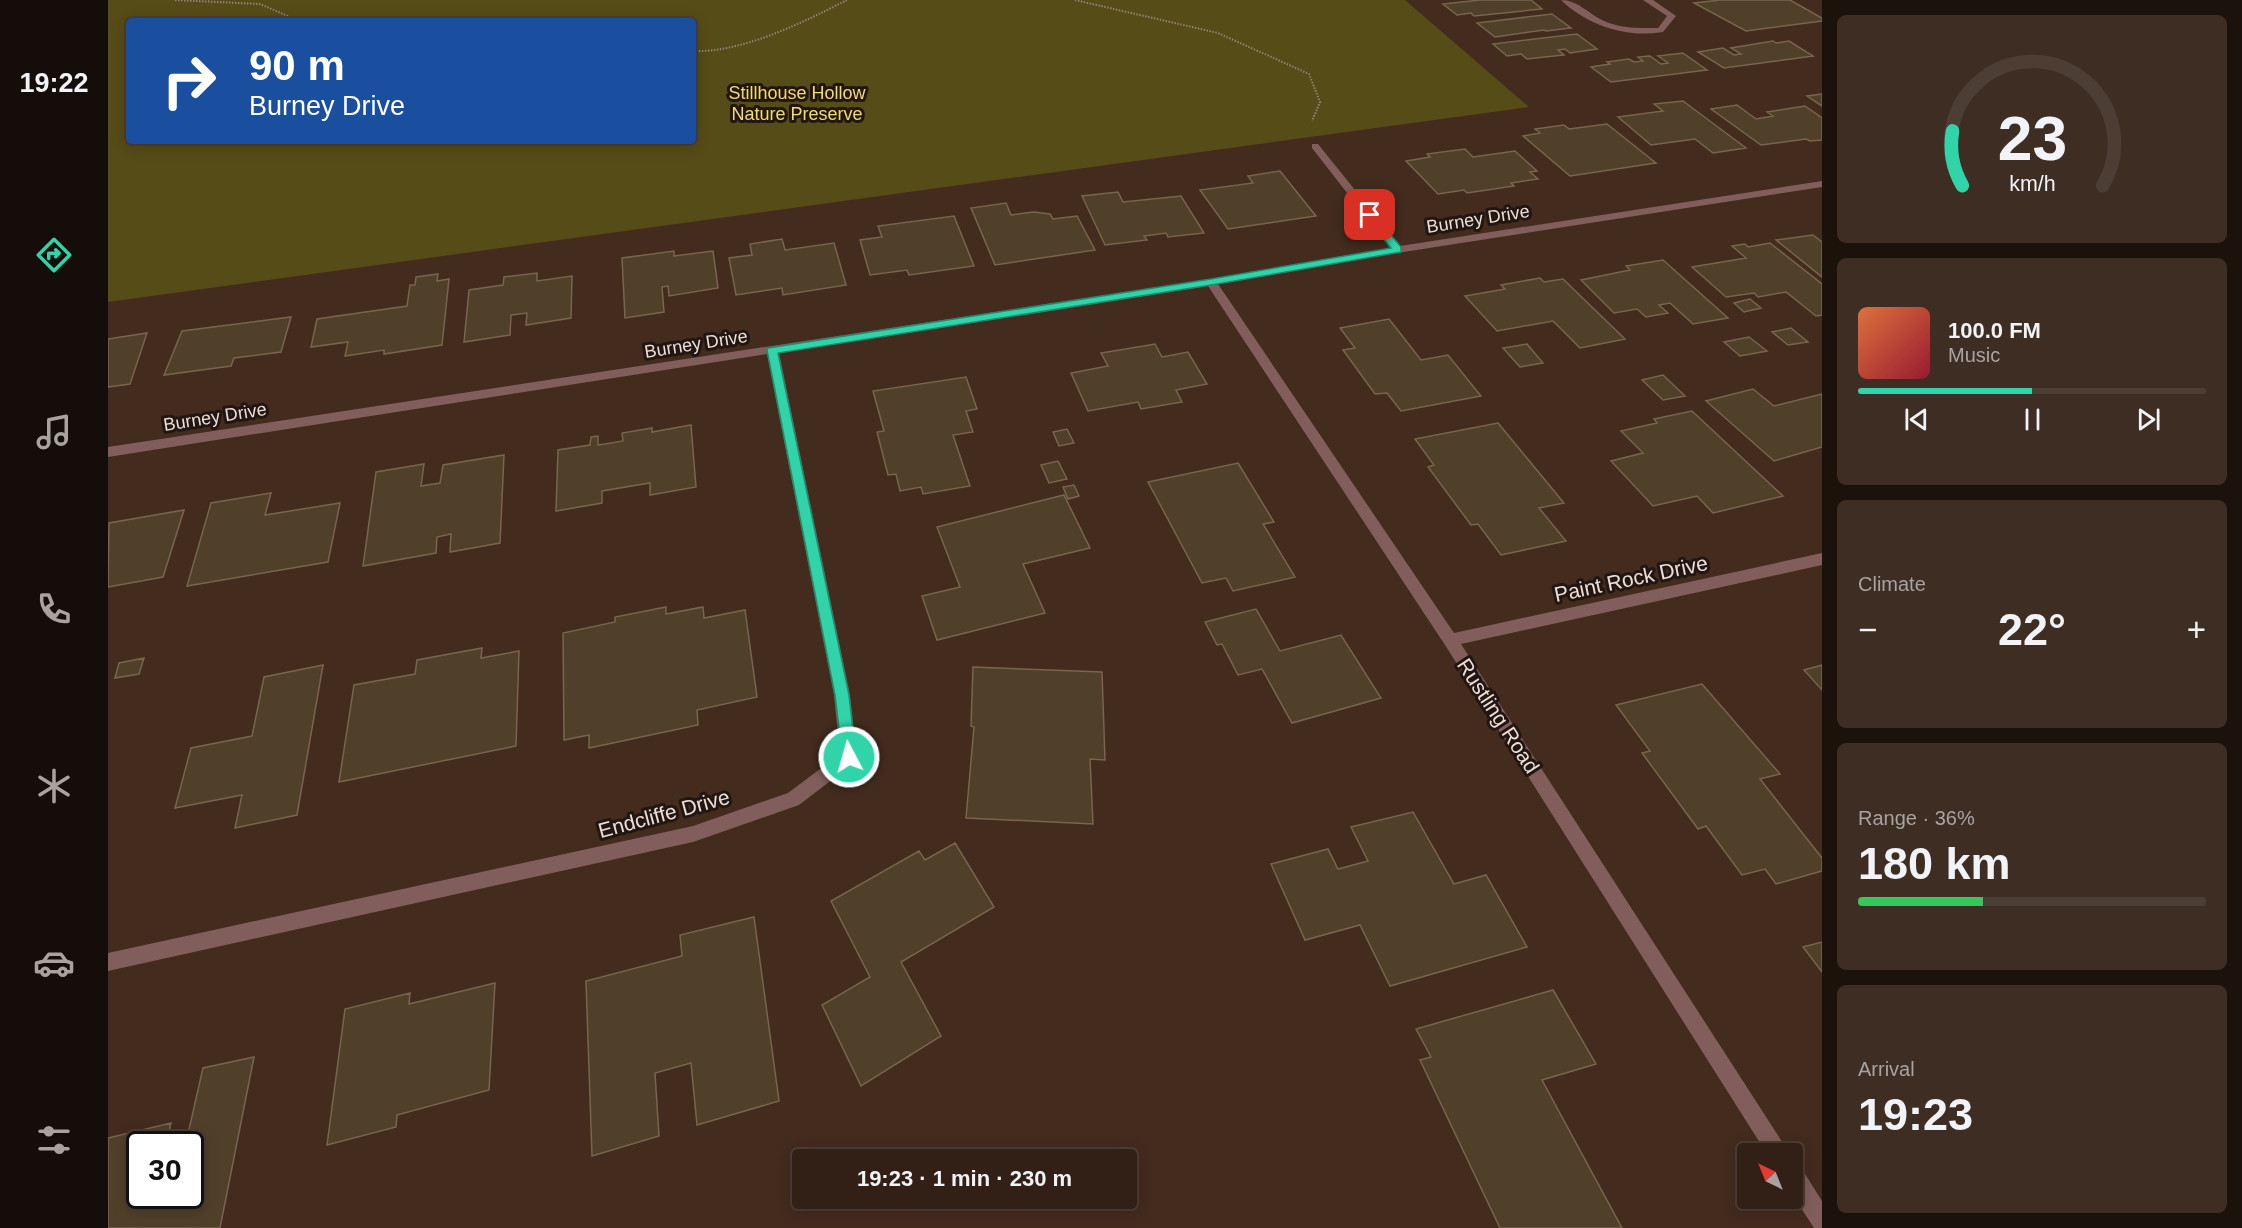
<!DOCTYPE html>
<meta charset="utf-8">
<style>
:root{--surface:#322016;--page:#3d2d23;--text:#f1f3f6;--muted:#a8a3a1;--line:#4d3e35;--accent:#31d4a9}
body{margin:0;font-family:Arial,sans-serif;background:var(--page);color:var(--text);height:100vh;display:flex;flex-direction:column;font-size:22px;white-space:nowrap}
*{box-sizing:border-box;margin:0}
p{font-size:20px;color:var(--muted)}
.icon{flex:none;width:33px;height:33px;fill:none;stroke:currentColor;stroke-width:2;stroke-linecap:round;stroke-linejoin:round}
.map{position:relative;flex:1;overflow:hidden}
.panel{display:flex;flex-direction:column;gap:15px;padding:15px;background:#1c120c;width:420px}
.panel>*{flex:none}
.hud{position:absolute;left:18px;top:18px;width:570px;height:126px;border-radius:6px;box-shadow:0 3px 15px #0003,0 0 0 2px var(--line);background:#1a4fa0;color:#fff;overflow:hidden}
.needle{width:39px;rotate:317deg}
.controls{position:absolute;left:1629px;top:1143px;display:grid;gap:12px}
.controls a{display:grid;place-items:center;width:66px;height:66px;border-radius:6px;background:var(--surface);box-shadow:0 3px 15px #0003,0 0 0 2px var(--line);font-size:30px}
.speed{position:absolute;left:18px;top:1131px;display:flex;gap:12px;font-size:30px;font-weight:700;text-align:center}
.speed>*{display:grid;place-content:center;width:78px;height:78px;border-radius:50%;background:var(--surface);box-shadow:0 3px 15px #0003,0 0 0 2px var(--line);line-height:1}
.speed .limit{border:3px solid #111;border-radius:9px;background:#fff;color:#111}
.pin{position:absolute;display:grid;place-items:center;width:51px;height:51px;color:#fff;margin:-26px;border-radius:12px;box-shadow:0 3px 9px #0006}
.me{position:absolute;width:66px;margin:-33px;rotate:354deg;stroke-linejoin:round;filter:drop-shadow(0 0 4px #0008)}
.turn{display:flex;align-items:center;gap:21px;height:126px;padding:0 24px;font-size:27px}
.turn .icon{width:78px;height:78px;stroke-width:2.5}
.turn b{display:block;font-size:42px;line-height:51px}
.big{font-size:45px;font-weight:600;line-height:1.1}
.panel .widget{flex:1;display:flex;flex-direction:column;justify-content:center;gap:9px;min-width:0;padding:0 21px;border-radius:9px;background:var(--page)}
.panel .dial{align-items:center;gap:0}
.dial svg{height:156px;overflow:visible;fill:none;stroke:var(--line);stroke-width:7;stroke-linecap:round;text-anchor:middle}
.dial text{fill:var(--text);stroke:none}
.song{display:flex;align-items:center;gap:18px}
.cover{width:72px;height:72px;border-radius:9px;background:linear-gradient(135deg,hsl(20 70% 55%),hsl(350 70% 35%))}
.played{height:6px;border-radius:3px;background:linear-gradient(90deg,var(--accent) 50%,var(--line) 50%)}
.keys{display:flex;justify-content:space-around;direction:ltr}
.heat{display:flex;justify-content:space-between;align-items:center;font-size:33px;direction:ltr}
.charge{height:9px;border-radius:4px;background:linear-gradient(90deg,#34c759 36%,var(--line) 0)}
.trip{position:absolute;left:684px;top:1149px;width:345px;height:60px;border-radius:6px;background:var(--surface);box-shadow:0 3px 15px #0003,0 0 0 2px var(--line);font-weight:600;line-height:60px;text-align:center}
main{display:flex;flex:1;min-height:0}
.tabs{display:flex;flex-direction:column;width:108px;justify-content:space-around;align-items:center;background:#140d09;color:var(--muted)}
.tabs .icon{width:42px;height:42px}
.tabs .active{color:var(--accent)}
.tabs b{font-size:27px;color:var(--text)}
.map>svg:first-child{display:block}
</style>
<main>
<nav class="tabs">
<b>19:22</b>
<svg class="icon active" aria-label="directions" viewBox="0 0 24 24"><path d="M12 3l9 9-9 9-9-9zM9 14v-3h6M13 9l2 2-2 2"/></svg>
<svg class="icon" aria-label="music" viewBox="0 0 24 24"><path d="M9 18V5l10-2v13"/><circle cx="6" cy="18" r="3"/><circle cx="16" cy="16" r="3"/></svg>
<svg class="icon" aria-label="phone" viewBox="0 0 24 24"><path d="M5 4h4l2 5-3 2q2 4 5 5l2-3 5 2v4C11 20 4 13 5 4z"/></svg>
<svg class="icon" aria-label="climate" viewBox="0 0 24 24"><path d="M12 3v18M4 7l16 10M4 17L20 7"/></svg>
<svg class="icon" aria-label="car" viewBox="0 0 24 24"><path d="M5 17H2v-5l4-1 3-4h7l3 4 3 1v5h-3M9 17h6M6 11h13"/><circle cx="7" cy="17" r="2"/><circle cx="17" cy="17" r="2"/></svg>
<svg class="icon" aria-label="filters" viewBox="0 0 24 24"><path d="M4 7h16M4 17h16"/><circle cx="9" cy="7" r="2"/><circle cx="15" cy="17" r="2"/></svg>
</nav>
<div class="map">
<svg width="1714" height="1228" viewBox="0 0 1714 1228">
<rect width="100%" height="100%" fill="#432b1e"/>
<path fill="#564c17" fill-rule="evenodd" d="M 0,0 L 1297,0 L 1421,107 L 0,302 ZM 21,21 L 585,21 L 585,141 L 21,141 Z"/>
<path fill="#514029" stroke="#77654d" stroke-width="1.5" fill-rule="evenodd" d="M 1372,0 L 1423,0 L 1434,9 L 1366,16 L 1363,13 L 1349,15 L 1335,4 Z
M 1612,0 L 1682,0 L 1714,18 L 1714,21 L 1638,31 L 1586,3 Z
M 1444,14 L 1463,28 L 1438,31 L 1436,30 L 1387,37 L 1369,23 Z
M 1469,34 L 1489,49 L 1462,53 L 1457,49 L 1450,50 L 1456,55 L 1419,59 L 1413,54 L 1399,56 L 1385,44 Z
M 1665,41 L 1668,43 L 1681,41 L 1705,56 L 1616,68 L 1590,52 L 1615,48 L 1626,55 L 1633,54 L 1623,48 Z
M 1575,53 L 1599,70 L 1503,82 L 1483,67 L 1502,64 L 1499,62 L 1521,59 L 1526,62 L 1535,61 L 1530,57 L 1542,56 L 1553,64 L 1560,63 L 1550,56 Z
M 1714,94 L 1714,106 L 1699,96 Z
M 1575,101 L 1638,148 L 1605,153 L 1587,139 L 1543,145 L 1510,117 L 1555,111 L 1546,104 Z
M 1629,105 L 1648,119 L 1665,116 L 1659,112 L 1697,106 L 1714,118 L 1714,140 L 1702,141 L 1698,139 L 1653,145 L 1603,109 Z
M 1499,124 L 1548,163 L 1462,176 L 1415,136 L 1432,133 L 1427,129 L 1456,125 L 1461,129 Z
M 1357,149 L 1365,157 L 1407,151 L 1429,171 L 1422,172 L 1430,179 L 1403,183 L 1406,186 L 1359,193 L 1356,190 L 1330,194 L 1298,161 L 1322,157 L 1319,154 Z
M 1172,171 L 1208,216 L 1120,229 L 1092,190 L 1145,183 L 1140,176 Z
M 1010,192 L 1015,202 L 1073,196 L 1096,233 L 1060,237 L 1058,233 L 1036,236 L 1039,240 L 997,245 L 974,196 Z
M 898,203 L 903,215 L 926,212 L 942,214 L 945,219 L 969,216 L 987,250 L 887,265 L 863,208 Z
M 846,216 L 866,266 L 801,275 L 799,270 L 762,275 L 752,240 L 774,237 L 770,226 Z
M 1705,235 L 1714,242 L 1714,277 L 1668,240 Z
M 674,239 L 677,250 L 726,243 L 738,285 L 675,295 L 674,288 L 628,295 L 621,258 L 644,255 L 642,244 Z
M 1662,243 L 1714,284 L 1714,315 L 1708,316 L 1678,292 L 1650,297 L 1646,293 L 1618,297 L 1584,267 L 1638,258 L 1624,246 L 1637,244 L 1640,247 Z
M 566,251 L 566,256 L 605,251 L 610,288 L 561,296 L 560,286 L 554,287 L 556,312 L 517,318 L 514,258 Z
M 1555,260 L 1620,318 L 1585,324 L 1562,303 L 1551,305 L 1560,313 L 1538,317 L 1529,309 L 1506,313 L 1473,280 L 1522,270 L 1518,266 Z
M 429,273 L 429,281 L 464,276 L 463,318 L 418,325 L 419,313 L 403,315 L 402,335 L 356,342 L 361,290 L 395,285 L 396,277 Z
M 330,274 L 329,281 L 341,279 L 334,345 L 276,354 L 276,350 L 237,356 L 240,342 L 203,347 L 209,319 L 299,306 L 302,285 L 307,285 L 308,277 Z
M 1432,278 L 1436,282 L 1455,279 L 1517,339 L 1472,348 L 1445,321 L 1389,331 L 1357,296 L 1397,289 L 1393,285 Z
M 1642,299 L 1653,308 L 1636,312 L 1626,303 Z
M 183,317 L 173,352 L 126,358 L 123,366 L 56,375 L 74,331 Z
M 1281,319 L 1313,360 L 1340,355 L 1373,396 L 1293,411 L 1279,393 L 1267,394 L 1235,350 L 1247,348 L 1232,328 Z
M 1683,328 L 1700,342 L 1680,345 L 1664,332 Z
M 39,333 L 22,384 L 0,387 L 0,339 Z
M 1641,337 L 1659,351 L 1632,356 L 1616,342 Z
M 1047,344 L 1054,357 L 1080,352 L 1099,384 L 1068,390 L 1074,402 L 1033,409 L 1030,402 L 980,411 L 963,373 L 1000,366 L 993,353 Z
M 1419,344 L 1435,363 L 1412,367 L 1395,348 Z
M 1555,375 L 1577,396 L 1555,400 L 1534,380 Z
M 858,377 L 869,409 L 858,411 L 865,432 L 845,435 L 862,486 L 815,494 L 813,487 L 792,491 L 788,474 L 780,475 L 769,432 L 776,431 L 765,391 Z
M 1645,389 L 1666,406 L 1714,394 L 1714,447 L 1666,461 L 1598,401 Z
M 1584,411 L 1675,496 L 1605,513 L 1589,496 L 1545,506 L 1503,461 L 1535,453 L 1513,431 L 1549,423 L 1546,419 Z
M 1390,423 L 1456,503 L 1431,508 L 1458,541 L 1393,555 L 1370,524 L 1363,525 L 1320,467 L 1326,465 L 1307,439 Z
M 583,425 L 588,487 L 542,495 L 542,483 L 494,491 L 494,503 L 448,511 L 450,450 L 482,445 L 483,437 L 490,436 L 490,445 L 497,444 L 515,441 L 514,433 L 544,428 L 544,432 Z
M 959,429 L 966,443 L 951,446 L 945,432 Z
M 396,455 L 392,543 L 342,552 L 343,534 L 329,537 L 328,553 L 255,566 L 268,472 L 316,464 L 313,486 L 332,483 L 335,465 Z
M 950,461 L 959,479 L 941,483 L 933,465 Z
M 1130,463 L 1166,522 L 1155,524 L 1187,577 L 1125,591 L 1118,578 L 1094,583 L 1040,482 Z
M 966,485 L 971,496 L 960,499 L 955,487 Z
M 163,493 L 157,515 L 232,503 L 220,562 L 79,586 L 103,503 Z
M 956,495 L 982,548 L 915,564 L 937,613 L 829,640 L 814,596 L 852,587 L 829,527 Z
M 76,510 L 55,577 L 0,587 L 1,523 Z
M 558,607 L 558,614 L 595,607 L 596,618 L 637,610 L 649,697 L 589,710 L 590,725 L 481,748 L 481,735 L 456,740 L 455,633 L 507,622 L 507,617 Z
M 1148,609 L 1172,651 L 1233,635 L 1273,698 L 1184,723 L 1154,669 L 1130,675 L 1114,644 L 1109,645 L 1097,622 Z
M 374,648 L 373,658 L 411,651 L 408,746 L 231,782 L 246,685 L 307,674 L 309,660 Z
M 36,658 L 31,674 L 7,678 L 11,663 Z
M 215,665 L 189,815 L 127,828 L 134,795 L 67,808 L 83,748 L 144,736 L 156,677 Z
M 1714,665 L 1714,690 L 1696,670 Z
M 865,667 L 994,672 L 997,760 L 982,759 L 985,824 L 858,818 L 866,727 L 863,726 Z
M 1594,684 L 1672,774 L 1652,779 L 1714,858 L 1714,871 L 1668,884 L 1657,869 L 1634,875 L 1598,826 L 1590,829 L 1534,753 L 1542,751 L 1508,705 Z
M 1305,812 L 1346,884 L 1378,875 L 1419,947 L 1282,986 L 1252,925 L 1197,940 L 1163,864 L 1220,849 L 1230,869 L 1260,861 L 1243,827 Z
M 847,843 L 886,907 L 793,962 L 833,1036 L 753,1086 L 714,1005 L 762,977 L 723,901 L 811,851 L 817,860 Z
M 646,917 L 671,1101 L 589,1125 L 583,1063 L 547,1073 L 551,1136 L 484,1156 L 478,981 L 574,956 L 572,935 Z
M 1714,942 L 1714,972 L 1695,947 Z
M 387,983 L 381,1090 L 289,1115 L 288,1127 L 219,1145 L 237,1009 L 302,993 L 301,1004 Z
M 1445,990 L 1488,1064 L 1434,1080 L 1514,1228 L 1392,1228 L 1312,1060 L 1323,1057 L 1308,1029 Z
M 146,1057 L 112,1228 L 0,1228 L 0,1138 L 63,1123 L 59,1140 L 80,1134 L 95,1068 ZM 32,1144 L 82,1144 L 82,1196 L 32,1196 Z"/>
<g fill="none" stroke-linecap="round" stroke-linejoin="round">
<path stroke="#958176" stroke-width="2" stroke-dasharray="1.5 1.5" stroke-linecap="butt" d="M 67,0 L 152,4 L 191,21
M 967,0 L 1110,33 L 1201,74 L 1212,102 L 1204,121
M 585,51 C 634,53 696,22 739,0"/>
<path fill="#815e5b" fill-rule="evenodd" d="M 1453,0 C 1469,0 1480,13 1494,20 C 1512,29 1531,28 1550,28 L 1559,16 L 1535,0 L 1545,0 L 1568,16 L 1555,32 C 1518,38 1480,26 1453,0 Z
M 1204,144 L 1210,144 L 1292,246 L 1714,181 L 1714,187 L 1289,253 L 1110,284 L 1346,633 L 1714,553 L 1714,565 L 1353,644 L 1682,1154 L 1659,1154 L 1337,645 L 1100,286 L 671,353 L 742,695 L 749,757 L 747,762 L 691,805 L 585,842 L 0,971 L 0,953 L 585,826 L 680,793 L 732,754 L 726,695 L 659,354 L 0,457 L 0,447 L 1103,279 L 1282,248 L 1204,148 Z
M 1684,1164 L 1692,1166 L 1714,1201 L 1714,1228 L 1706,1228 L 1684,1194 Z"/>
</g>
<path fill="#31d4a9" stroke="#208a6e" stroke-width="1.5" d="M 1259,213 L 1265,213 L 1293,247 L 1293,252 L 1103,285 L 670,353 L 741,695 L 748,757 L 746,762 L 741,764 L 735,762 L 727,695 L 659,350 L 660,348 L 1103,279 L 1283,248 L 1259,217 Z"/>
<g text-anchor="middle" stroke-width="6" stroke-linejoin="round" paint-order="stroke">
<g font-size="18" fill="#f3db6e" stroke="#211611">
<text x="689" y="99">Stillhouse Hollow<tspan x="689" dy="21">Nature Preserve</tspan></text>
</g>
<g font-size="18" fill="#eeded6" stroke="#211611">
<text transform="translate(1370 219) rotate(-9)" y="6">Burney Drive</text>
<text transform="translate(588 344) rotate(-9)" y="6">Burney Drive</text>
<text transform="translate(107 417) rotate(-9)" y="6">Burney Drive</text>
</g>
<g font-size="21" fill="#eeded6" stroke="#211611">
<text transform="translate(1523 579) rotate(-12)" y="7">Paint Rock Drive</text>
<text transform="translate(1390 716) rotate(57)" y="7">Rustling Road</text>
<text transform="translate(556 814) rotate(-15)" y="7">Endcliffe Drive</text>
</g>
</g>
</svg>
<div class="controls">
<a><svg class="needle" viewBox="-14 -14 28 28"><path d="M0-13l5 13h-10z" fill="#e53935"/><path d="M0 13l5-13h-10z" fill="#a8a3a1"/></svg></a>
</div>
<div class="speed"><div class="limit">30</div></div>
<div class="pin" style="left:1262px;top:215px;background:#d93025"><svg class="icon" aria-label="arrive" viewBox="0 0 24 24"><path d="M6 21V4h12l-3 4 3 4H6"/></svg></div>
<svg class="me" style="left:741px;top:757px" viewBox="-20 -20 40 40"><circle r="17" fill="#31d4a9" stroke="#fff" stroke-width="3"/><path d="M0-11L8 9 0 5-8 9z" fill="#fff"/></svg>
<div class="trip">19:23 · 1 min · 230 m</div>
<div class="hud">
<div class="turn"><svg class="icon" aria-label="right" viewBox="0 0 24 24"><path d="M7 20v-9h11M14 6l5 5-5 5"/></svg><div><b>90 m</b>Burney Drive</div></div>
</div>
</div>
<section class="panel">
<div class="widget dial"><svg viewBox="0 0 100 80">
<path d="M14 69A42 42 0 1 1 86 69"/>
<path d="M14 69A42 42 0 0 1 9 41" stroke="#31d4a9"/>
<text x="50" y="56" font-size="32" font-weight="700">23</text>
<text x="50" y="72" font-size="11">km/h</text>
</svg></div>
<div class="widget">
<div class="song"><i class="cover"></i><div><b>100.0 FM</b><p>Music</p></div></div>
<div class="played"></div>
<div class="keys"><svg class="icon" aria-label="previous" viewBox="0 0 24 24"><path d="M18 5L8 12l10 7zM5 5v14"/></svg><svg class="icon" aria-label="pause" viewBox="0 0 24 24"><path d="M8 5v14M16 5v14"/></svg><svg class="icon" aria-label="next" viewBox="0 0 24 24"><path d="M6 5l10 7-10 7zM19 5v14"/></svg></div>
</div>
<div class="widget"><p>Climate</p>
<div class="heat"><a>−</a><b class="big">22°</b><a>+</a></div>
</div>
<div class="widget"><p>Range · 36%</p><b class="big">180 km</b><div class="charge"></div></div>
<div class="widget"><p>Arrival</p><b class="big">19:23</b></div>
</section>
</main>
